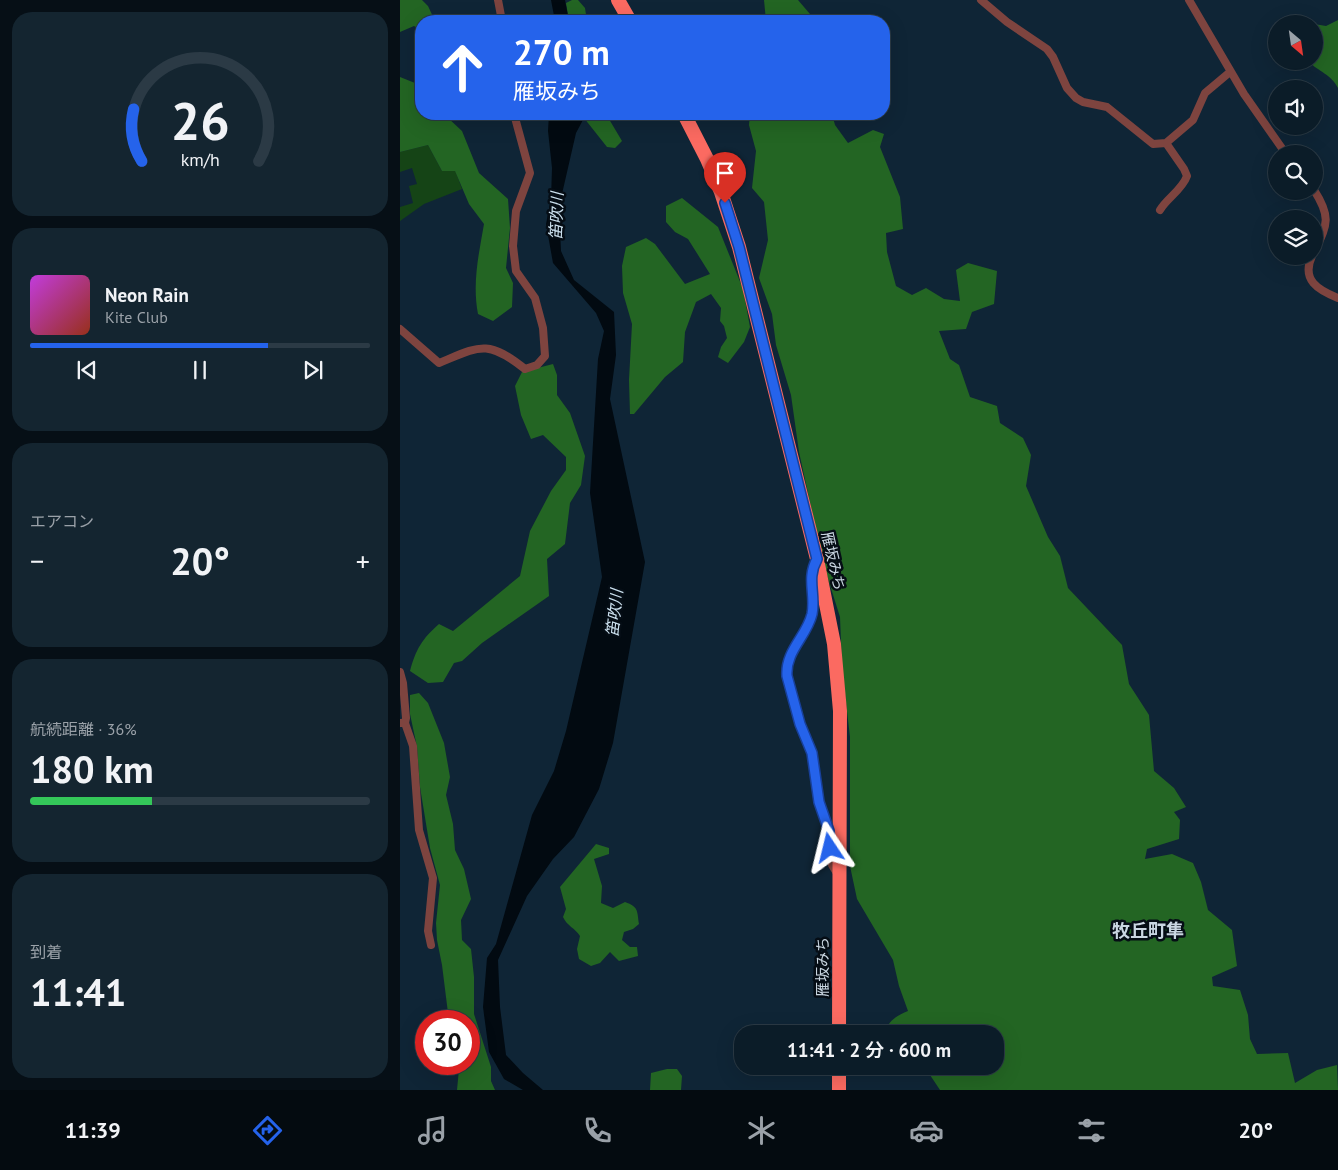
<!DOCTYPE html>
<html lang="ja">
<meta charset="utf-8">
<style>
:root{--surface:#0b1c28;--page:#142530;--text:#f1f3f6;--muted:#9aa1a8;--line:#2b3a45;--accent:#2563eb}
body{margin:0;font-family:"PT Sans","Noto Sans JP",sans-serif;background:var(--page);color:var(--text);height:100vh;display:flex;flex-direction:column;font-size:19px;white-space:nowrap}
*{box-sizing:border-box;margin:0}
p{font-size:16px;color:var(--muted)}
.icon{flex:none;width:28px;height:28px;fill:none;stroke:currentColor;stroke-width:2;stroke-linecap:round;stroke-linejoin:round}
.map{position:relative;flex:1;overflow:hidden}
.sheet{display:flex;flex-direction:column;gap:12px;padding:12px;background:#060f16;width:400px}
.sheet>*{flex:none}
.top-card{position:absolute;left:15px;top:15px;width:475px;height:105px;border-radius:20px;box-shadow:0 5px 20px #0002,0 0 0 1px var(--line);background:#2563eb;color:#fff;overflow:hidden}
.needle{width:32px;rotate:151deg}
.tools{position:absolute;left:868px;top:15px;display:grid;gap:10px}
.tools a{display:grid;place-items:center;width:55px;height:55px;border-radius:50%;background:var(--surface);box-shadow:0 5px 20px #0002,0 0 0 1px var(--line);font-size:25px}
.speed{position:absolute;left:15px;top:1010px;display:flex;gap:10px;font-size:25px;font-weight:700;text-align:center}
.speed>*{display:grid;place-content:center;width:65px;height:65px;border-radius:50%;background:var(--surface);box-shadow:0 5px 20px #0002,0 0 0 1px var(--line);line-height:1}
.speed .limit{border:8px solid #d22;background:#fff;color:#111}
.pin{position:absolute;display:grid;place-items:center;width:42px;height:42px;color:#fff;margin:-51px -21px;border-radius:50% 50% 50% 0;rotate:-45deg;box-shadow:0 0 5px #0007}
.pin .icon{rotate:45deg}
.me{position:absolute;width:55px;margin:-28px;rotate:350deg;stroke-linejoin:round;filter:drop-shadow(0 0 4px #0008)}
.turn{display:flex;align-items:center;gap:18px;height:105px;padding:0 15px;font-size:22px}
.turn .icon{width:65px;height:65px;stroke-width:2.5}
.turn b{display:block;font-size:35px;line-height:42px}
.big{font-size:38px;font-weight:600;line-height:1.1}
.sheet .card{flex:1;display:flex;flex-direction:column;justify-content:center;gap:8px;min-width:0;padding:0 18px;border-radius:20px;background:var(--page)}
.sheet .dial{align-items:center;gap:0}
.dial svg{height:130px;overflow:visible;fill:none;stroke:var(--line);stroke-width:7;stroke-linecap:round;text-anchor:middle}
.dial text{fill:var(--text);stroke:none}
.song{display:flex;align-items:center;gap:15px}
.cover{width:60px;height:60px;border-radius:8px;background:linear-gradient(135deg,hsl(290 70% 55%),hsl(10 70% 35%))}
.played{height:5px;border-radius:2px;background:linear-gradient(90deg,var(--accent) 70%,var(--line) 70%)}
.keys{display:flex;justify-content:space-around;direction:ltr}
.heat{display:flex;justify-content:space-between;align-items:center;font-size:28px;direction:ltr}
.charge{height:8px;border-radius:4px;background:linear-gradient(90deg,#34c759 36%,var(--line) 0)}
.trip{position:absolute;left:334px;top:1025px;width:270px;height:50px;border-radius:20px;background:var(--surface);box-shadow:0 5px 20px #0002,0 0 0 1px var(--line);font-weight:600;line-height:50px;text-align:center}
.tab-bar{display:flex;height:80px;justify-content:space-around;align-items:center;background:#040b10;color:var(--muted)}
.tab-bar .icon{width:35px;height:35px}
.tab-bar .active{color:var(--accent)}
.tab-bar b{font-size:22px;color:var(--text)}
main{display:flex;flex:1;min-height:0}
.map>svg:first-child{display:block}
</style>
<main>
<section class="sheet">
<div class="card dial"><svg viewBox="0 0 100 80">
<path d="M14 69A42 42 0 1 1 86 69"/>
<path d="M14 69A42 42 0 0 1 9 37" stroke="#2563eb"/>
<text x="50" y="56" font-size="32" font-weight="700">26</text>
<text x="50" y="72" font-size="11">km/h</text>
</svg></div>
<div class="card">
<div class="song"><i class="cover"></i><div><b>Neon Rain</b><p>Kite Club</p></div></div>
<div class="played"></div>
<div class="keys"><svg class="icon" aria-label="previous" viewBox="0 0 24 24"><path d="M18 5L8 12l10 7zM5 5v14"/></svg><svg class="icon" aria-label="pause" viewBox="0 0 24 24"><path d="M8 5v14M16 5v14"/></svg><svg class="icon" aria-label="next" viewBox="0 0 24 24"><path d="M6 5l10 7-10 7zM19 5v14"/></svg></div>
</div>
<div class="card"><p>エアコン</p>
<div class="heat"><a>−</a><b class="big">20°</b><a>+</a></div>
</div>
<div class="card"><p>航続距離 · 36%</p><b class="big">180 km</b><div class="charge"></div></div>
<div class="card"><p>到着</p><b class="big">11:41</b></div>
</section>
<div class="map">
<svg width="938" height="1090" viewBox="0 0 938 1090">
<rect width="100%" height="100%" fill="#0f2536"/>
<path fill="#154416" d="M 28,145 L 42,171 L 55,170 L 62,189 L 24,204 L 0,221 L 0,207 L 13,203 L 9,186 L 17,184 L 12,168 L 0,172 L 0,152 Z"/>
<path fill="#236523" d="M 0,0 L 22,0 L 28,6 L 35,21 L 21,21 L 21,30 L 14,26 L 0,32 Z
M 172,0 L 178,0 L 185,8 L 187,21 L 169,21 L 166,3 Z
M 364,0 L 398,0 L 416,21 L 366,21 Z
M 938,20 L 938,88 C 931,74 919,72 908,61 L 914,61 L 914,24 L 926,26 Z
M 0,77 L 15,83 L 21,89 L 21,114 L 39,114 L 47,117 L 62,131 L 79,173 L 108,199 L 110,228 L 106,268 L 113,283 L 112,307 L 93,321 L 78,314 C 72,283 79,253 84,224 L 69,204 L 55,171 L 42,171 L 28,145 L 0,152 Z
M 184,114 L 206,114 L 222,141 L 215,148 L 207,147 L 184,118 Z
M 350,114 L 432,114 L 435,125 L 448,143 L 473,130 L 484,134 L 480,147 L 500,197 L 503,229 L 486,233 L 487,252 L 496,286 L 512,295 L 526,288 L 544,299 L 560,301 L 556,270 L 568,263 L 597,271 L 594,304 L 572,312 L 566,329 L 539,331 L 550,359 L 559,365 L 570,397 L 597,406 L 600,423 L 623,438 L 631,455 L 626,486 L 648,537 L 660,556 L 668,588 L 722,645 L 729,684 L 749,715 L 754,771 L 774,788 L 786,807 L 774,812 L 780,820 L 779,839 L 747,849 L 745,859 L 772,854 L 793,863 L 801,882 L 808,910 L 832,930 L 837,966 L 812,977 L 813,986 L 840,990 L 848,1015 L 850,1039 L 857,1054 L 888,1053 L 895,1083 L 917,1070 L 937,1065 L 938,1090 L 540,1090 L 524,1066 L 595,1066 L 595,1034 L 484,1034 C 488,1021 496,1016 508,1011 L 499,986 L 493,960 L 457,899 L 450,866 L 450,737 L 442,668 L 440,617 L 424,566 L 399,452 L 391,395 L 376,345 L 372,314 L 359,278 L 368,240 L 364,202 L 352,188 L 356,151 L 349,125 Z
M 282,198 L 318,227 L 343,289 L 350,327 L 344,342 L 328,363 L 318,357 L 321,347 L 327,338 L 324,326 L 320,321 L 321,308 L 311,294 L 296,302 L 285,332 L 283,362 L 265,377 L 234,414 L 230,414 L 229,380 L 232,324 L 223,293 L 222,266 L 226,247 L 246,238 L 255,244 L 285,284 L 310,274 L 288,239 L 275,232 L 266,222 L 266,206 Z
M 153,364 L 157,375 L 157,395 L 170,413 L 185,456 L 181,485 L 170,503 L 165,544 L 147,559 L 149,596 L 82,643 L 62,661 L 54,663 L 43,682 L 28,683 L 10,671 C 16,649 22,639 39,624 L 53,631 L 120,576 L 130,531 L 151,491 L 166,470 L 166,457 L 143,435 L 131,439 L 121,415 L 115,386 L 122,372 Z
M 19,693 L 28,703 L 44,743 L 50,777 L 46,795 L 53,824 L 55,850 L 64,869 L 71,899 L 61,920 L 62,940 L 71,949 L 74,977 L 74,1014 L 91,1067 L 91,1081 L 95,1090 L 57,1090 L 59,1069 L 58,1064 L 69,1064 L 69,1021 L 49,1021 L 42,965 L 37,940 L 36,923 L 40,885 L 30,848 L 20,787 L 17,747 L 10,714 L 10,695 Z
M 196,844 L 209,848 L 209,854 L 194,859 L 202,886 L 201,903 L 213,908 L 225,902 C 239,907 237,911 239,924 L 233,929 L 224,932 L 222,940 L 230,947 L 237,947 L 238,956 L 219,961 L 210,952 L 200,963 L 191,966 L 179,959 L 177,949 L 180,936 C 175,928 167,926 163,917 L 166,909 L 160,887 Z
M 267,1069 L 277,1069 L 282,1076 L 281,1090 L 250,1090 L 251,1073 Z"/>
<path fill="#020a11" d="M 151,0 L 165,0 L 169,21 L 155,21 Z
M 149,114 L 184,114 L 184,118 L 176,133 L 159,207 L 161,251 L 174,280 L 214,312 L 216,355 L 210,399 L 245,562 L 213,743 L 199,789 L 174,837 L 153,859 L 127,896 L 98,960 L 100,1007 L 106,1055 L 123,1073 L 143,1090 L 123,1090 L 104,1079 L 89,1052 L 83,1007 L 87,958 L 96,944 L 132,815 L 154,771 L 166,731 L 202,577 L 190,493 L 198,359 L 204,331 L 196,313 L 153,263 L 146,224 L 151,199 L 152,168 L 148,131 Z"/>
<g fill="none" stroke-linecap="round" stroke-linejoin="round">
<path stroke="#7e443f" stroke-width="8" d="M 98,0 L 102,21
M 581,0 L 607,22 L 647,49 L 653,57 L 667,88 L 676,98 L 683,102 L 707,107 L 753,144 L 766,143 L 793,120 L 805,93 L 830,72
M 789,0 L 844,94 L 886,154
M 914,190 C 932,218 927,225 914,253
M 760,210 C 767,198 782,190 787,176 L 784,169 L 766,143
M 912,256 C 901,280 918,290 938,298
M 0,329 L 39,363 C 80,346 87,339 125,369 L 137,365 L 145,356 L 143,328 L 135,298 L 116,271 L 113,246 L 116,211 L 130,173 L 114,114
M 416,561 C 407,579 416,596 412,615 C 406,636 385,652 387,676 L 400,724 L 412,753 L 419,802 L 429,831 L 432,865 L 438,875
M 0,672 L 3,683 L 6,718 L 5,723 L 1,723
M 5,723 L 13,746 L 19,830 L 33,878 L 28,931 L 31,945"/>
<path stroke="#fb6a61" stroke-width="14" d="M 218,0 L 230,21
M 284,114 L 307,159 L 321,192 L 339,247 L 417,559 L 434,644 L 440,711 L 439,1034
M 439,1090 L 439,1066"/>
</g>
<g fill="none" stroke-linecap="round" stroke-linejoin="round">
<g stroke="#184099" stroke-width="12">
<path id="route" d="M 325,203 L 339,247 L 417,559 C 406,579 416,594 412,614 C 407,636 385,651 387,676 L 400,724 L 412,753 L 419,802 L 429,831 L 430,848"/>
</g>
<use href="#route" stroke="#2563eb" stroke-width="9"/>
</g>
<g text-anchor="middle" stroke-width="5" stroke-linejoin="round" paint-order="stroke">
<g font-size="15" fill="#c9d6e1" stroke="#050d15">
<text transform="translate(433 561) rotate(77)" y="5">雁坂みち</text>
<text transform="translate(423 967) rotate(-90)" y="5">雁坂みち</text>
</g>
<g font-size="16" font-style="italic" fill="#cde2f0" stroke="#050d15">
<text transform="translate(156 216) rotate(-88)" y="6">笛吹川</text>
<text transform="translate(214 613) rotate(-84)" y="6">笛吹川</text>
</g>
<g font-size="18" font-weight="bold" fill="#c9d6e1" stroke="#050d15">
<text x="748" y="937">牧丘町隼</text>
</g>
</g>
</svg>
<div class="tools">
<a><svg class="needle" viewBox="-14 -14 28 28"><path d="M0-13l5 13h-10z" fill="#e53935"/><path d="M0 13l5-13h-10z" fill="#9aa1a8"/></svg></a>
<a><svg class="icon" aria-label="sound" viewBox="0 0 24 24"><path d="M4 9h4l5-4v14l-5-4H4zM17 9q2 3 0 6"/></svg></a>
<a><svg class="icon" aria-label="search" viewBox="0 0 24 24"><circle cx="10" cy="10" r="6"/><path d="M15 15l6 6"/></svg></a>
<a><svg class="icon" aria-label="layers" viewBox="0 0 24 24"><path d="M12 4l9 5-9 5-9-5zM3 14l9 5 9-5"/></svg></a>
</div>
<div class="speed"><div class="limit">30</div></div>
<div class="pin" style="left:325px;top:203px;background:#d93025"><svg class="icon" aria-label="arrive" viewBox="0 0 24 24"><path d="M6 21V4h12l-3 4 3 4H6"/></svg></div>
<svg class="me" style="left:430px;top:848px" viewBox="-20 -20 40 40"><path d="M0-17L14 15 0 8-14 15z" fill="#2563eb" stroke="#fff" stroke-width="4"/></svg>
<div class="trip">11:41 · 2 分 · 600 m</div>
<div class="top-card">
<div class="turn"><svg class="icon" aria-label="ahead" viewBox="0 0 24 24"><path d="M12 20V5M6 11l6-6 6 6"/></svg><div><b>270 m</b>雁坂みち</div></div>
</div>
</div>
</main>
<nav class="tab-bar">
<b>11:39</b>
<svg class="icon active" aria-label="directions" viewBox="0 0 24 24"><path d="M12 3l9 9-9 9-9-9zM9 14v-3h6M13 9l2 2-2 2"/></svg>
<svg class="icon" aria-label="music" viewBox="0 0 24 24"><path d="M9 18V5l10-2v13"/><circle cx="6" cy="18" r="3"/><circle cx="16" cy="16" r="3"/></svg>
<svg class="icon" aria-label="phone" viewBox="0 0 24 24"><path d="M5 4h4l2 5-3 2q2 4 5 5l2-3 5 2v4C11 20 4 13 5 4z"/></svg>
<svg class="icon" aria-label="climate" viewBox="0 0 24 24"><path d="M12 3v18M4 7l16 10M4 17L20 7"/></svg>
<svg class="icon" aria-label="car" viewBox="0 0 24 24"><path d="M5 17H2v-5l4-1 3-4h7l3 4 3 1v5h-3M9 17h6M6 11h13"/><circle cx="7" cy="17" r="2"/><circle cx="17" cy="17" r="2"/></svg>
<svg class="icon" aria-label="filters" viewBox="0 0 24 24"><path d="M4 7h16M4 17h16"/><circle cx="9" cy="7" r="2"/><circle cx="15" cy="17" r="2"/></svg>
<b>20°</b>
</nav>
